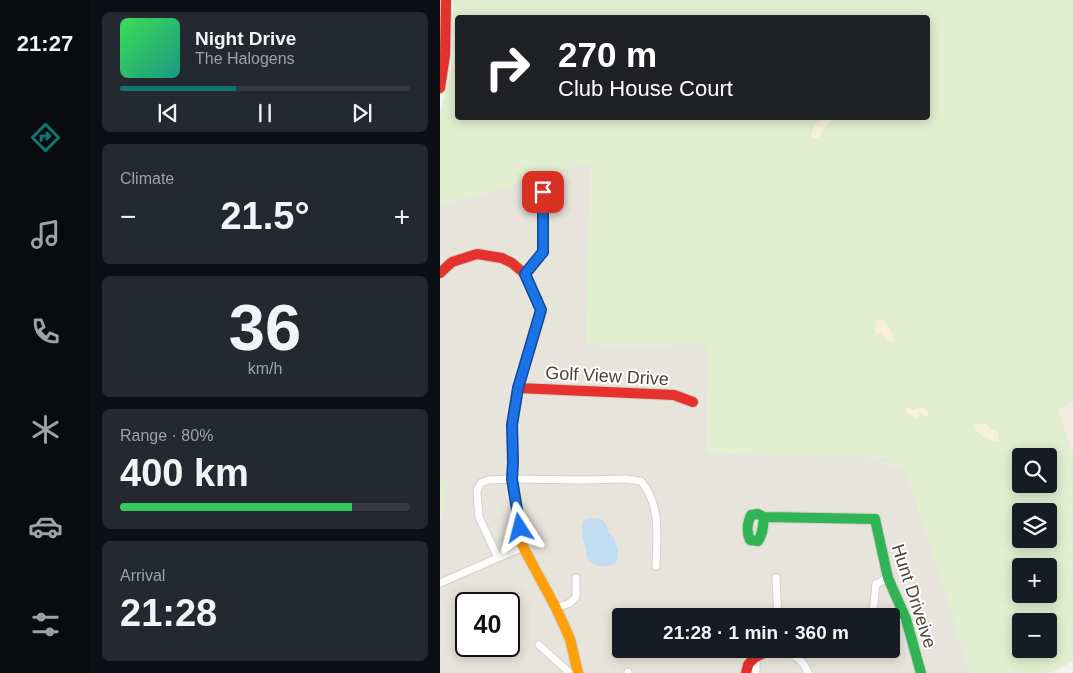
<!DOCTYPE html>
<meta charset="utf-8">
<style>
:root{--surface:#171b24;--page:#242831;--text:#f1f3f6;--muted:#9ea1a6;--line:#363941;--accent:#0f766e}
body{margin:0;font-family:Arial,sans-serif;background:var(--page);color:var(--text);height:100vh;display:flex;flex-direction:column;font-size:19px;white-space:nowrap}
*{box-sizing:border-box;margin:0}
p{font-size:16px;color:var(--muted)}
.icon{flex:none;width:28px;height:28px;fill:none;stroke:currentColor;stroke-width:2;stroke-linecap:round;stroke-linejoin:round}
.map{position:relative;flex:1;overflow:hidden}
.drawer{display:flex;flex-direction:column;gap:12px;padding:12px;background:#0d0f14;width:350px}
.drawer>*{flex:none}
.guide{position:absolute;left:15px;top:15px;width:475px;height:105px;border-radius:5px;box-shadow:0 2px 12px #0003;background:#202124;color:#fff;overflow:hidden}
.controls{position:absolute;left:572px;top:448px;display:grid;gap:10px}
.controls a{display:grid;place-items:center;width:45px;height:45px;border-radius:5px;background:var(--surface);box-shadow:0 2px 12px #0003;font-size:25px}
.speed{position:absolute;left:15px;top:592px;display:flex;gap:10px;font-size:25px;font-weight:700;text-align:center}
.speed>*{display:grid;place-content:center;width:65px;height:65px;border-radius:50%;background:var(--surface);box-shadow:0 2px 12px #0003;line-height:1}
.speed .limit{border:2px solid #111;border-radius:8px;background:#fff;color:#111}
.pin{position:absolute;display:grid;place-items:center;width:42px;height:42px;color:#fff;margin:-21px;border-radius:10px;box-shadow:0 2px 8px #0006}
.me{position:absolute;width:55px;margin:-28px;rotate:351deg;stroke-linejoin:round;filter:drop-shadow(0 0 4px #0008)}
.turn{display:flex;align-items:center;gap:18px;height:105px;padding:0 20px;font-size:22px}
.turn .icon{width:65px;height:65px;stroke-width:2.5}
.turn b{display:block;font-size:35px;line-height:42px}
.big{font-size:38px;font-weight:700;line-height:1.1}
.drawer .tile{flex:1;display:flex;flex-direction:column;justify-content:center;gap:8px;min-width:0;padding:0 18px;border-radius:8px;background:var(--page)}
.drawer .dial{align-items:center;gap:0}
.dial b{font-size:65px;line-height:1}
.song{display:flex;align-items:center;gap:15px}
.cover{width:60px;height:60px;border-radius:8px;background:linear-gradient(135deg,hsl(130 70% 55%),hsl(170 70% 35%))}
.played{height:5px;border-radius:2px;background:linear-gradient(90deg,var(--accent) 40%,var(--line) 40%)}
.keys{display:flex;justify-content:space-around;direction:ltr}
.heat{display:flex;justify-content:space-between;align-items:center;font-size:28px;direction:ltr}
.charge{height:8px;border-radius:4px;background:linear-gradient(90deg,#34c759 80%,var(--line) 0)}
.trip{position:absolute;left:172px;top:608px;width:288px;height:50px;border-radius:5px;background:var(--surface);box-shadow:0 2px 12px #0003;font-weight:700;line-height:50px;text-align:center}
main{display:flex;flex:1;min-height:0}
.tab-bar{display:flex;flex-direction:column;width:90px;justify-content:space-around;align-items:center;background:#090b0e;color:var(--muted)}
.tab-bar .icon{width:35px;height:35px}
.tab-bar .on{color:var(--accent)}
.tab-bar b{font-size:22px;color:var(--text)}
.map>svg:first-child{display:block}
</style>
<main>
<nav class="tab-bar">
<b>21:27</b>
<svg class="icon on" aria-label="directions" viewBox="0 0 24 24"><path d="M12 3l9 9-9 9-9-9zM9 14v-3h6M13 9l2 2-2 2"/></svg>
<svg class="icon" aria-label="music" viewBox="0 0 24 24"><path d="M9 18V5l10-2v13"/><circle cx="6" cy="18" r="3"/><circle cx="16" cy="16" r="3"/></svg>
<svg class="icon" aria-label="phone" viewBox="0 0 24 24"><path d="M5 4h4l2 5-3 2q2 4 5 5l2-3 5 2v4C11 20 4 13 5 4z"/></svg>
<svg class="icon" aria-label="climate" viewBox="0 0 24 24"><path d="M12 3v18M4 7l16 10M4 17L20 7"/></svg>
<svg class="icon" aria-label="car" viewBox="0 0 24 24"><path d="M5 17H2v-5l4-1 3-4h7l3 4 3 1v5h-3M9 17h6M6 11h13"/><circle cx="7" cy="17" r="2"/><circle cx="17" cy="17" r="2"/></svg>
<svg class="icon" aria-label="filters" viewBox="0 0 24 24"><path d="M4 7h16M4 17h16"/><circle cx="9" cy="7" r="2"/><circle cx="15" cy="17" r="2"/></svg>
</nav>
<section class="drawer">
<div class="tile">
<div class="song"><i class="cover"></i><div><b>Night Drive</b><p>The Halogens</p></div></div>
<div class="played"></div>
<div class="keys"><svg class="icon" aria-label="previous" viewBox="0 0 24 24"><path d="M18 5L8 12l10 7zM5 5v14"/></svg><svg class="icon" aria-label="pause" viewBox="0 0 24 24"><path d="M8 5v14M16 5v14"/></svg><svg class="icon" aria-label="next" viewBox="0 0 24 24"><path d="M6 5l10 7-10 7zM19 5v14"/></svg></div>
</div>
<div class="tile"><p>Climate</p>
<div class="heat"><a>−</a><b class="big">21.5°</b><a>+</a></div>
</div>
<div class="tile dial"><b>36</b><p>km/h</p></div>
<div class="tile"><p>Range · 80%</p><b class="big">400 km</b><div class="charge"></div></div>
<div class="tile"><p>Arrival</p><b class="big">21:28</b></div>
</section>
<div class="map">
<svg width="633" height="673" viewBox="0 0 633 673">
<rect width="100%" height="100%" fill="#f4f2ee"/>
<path fill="#e7e4dc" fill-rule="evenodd" d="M 151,161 L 147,345 L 267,344 L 267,453 L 469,458 L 534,673 L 0,673 L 0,206 ZM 26,604 L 69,604 L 69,646 L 26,646 ZM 181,616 L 451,616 L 451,649 L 181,649 Z"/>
<path fill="#f3ebdf" d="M 633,402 L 633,453 L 618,409 Z"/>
<path fill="#e1eecf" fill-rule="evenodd" d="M 13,0 L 633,0 L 633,402 L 618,409 L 633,453 L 633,661 L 611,673 L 530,673 L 467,473 L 445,463 L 451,458 L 266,453 L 267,344 L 147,345 L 151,162 L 0,206 L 0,113 L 13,62 ZM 18,18 L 488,18 L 488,118 L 18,118 ZM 581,456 L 609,456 L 609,484 L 581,484 ZM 581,511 L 609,511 L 609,539 L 581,539 ZM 581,566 L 609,566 L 609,594 L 581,594 ZM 581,621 L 609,621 L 609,649 L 581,649 Z
M 0,477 L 6,482 L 9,487 L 4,495 L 2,522 L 0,521 Z"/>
<path fill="#f7f0da" d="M 382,118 L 391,118 L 391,120 C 389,123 385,125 384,129 C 381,135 380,138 373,139 L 371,137 C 373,129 374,122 382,118 Z
M 439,319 L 443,319 L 446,322 L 446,324 L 448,324 L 454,338 L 453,342 L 448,341 L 441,333 L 436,333 L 435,331 L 434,328 L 437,325 L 436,321 Z
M 480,407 C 486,407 485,410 489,413 L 488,416 L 483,416 L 479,412 L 478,413 L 480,416 L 474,419 L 472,415 L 467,414 L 465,411 L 467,408 L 473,410 Z
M 538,423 C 540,424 544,423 546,425 C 550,427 552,431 556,431 L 559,435 L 559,440 L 555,442 C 547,438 535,435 534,425 Z"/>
<path fill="#c0ddf1" d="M 148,518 L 161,519 L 166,524 L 168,532 L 174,538 L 178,552 L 178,557 L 175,564 C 165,568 156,567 148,560 L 142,533 L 142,524 L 144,520 Z"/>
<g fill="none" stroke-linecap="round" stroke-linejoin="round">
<g stroke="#d2d0cb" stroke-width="9">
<path id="street" d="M 85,274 L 103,252 L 103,192
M 58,558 L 39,517 L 37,492 L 38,488 L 41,483 L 48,480 L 72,479 L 144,480 L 185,479 L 201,481 C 221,505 217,536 216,566
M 336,578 L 338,616
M 0,583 L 83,547
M 116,608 L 130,603 L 136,597 L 136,578
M 436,616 L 433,612 L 436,584 L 448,578
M 451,618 L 466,617
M 99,645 L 130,673
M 343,649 C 353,654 365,661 368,673
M 188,672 L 188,673
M 316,673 L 316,659"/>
</g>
<g stroke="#d3cfc5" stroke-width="12">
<path id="fast" d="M 324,517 C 323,526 323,534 318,541 L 310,540 C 306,531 307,524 311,515 L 318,514 L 324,517 L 435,519 L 448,578 L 466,619 L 481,673"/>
</g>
<g stroke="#d3cfc5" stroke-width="12">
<path id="slow" d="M 75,496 L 82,545 L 116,608 L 130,639 L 138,673"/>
</g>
<g stroke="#d3cfc5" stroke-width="12">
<path id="jam" d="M 0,88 L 5,55 L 6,0
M 0,273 L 12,262 L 37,254 L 62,258 L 72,263 L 85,274 L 101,310 L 78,388 L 72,425 L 73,462 L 72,479 L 75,496
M 78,388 L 234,395 L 253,402
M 306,673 C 306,672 308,666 308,665 C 313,657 325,652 333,649"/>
</g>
<use href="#street" stroke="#fdfdfc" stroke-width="7"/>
<use href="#fast" stroke="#30b455" stroke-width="10"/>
<use href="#slow" stroke="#ff9f0a" stroke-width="10"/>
<use href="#jam" stroke="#e5322d" stroke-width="10"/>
</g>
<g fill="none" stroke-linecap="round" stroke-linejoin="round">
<g stroke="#114b97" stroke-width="12">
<path id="route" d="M 80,528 L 72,479 L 73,462 L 72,425 L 78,388 L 101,310 L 85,274 L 103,252 L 103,192"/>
</g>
<use href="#route" stroke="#1a73e8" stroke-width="9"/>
</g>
<g text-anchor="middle" stroke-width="4" stroke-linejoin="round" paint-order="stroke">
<g font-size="18" fill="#4b4439" stroke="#fff">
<text transform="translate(167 376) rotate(3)" y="6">Golf View Drive</text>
<text transform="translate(474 596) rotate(72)" y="6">Hunt Driveive</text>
</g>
</g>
</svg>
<div class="controls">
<a><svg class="icon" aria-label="search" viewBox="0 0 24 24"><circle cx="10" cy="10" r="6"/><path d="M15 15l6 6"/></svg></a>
<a><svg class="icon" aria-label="layers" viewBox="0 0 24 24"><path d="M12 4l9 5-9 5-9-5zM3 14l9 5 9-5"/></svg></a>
<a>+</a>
<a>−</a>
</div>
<div class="speed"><div class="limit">40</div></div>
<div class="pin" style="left:103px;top:192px;background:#d93025"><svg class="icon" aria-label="arrive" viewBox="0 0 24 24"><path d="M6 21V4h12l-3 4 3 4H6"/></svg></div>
<svg class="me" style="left:80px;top:528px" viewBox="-20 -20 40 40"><path d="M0-17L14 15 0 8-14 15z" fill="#1a73e8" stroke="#fff" stroke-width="4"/></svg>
<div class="trip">21:28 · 1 min · 360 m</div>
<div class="guide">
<div class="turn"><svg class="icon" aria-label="right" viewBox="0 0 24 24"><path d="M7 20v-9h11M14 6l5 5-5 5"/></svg><div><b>270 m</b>Club House Court</div></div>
</div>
</div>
</main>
